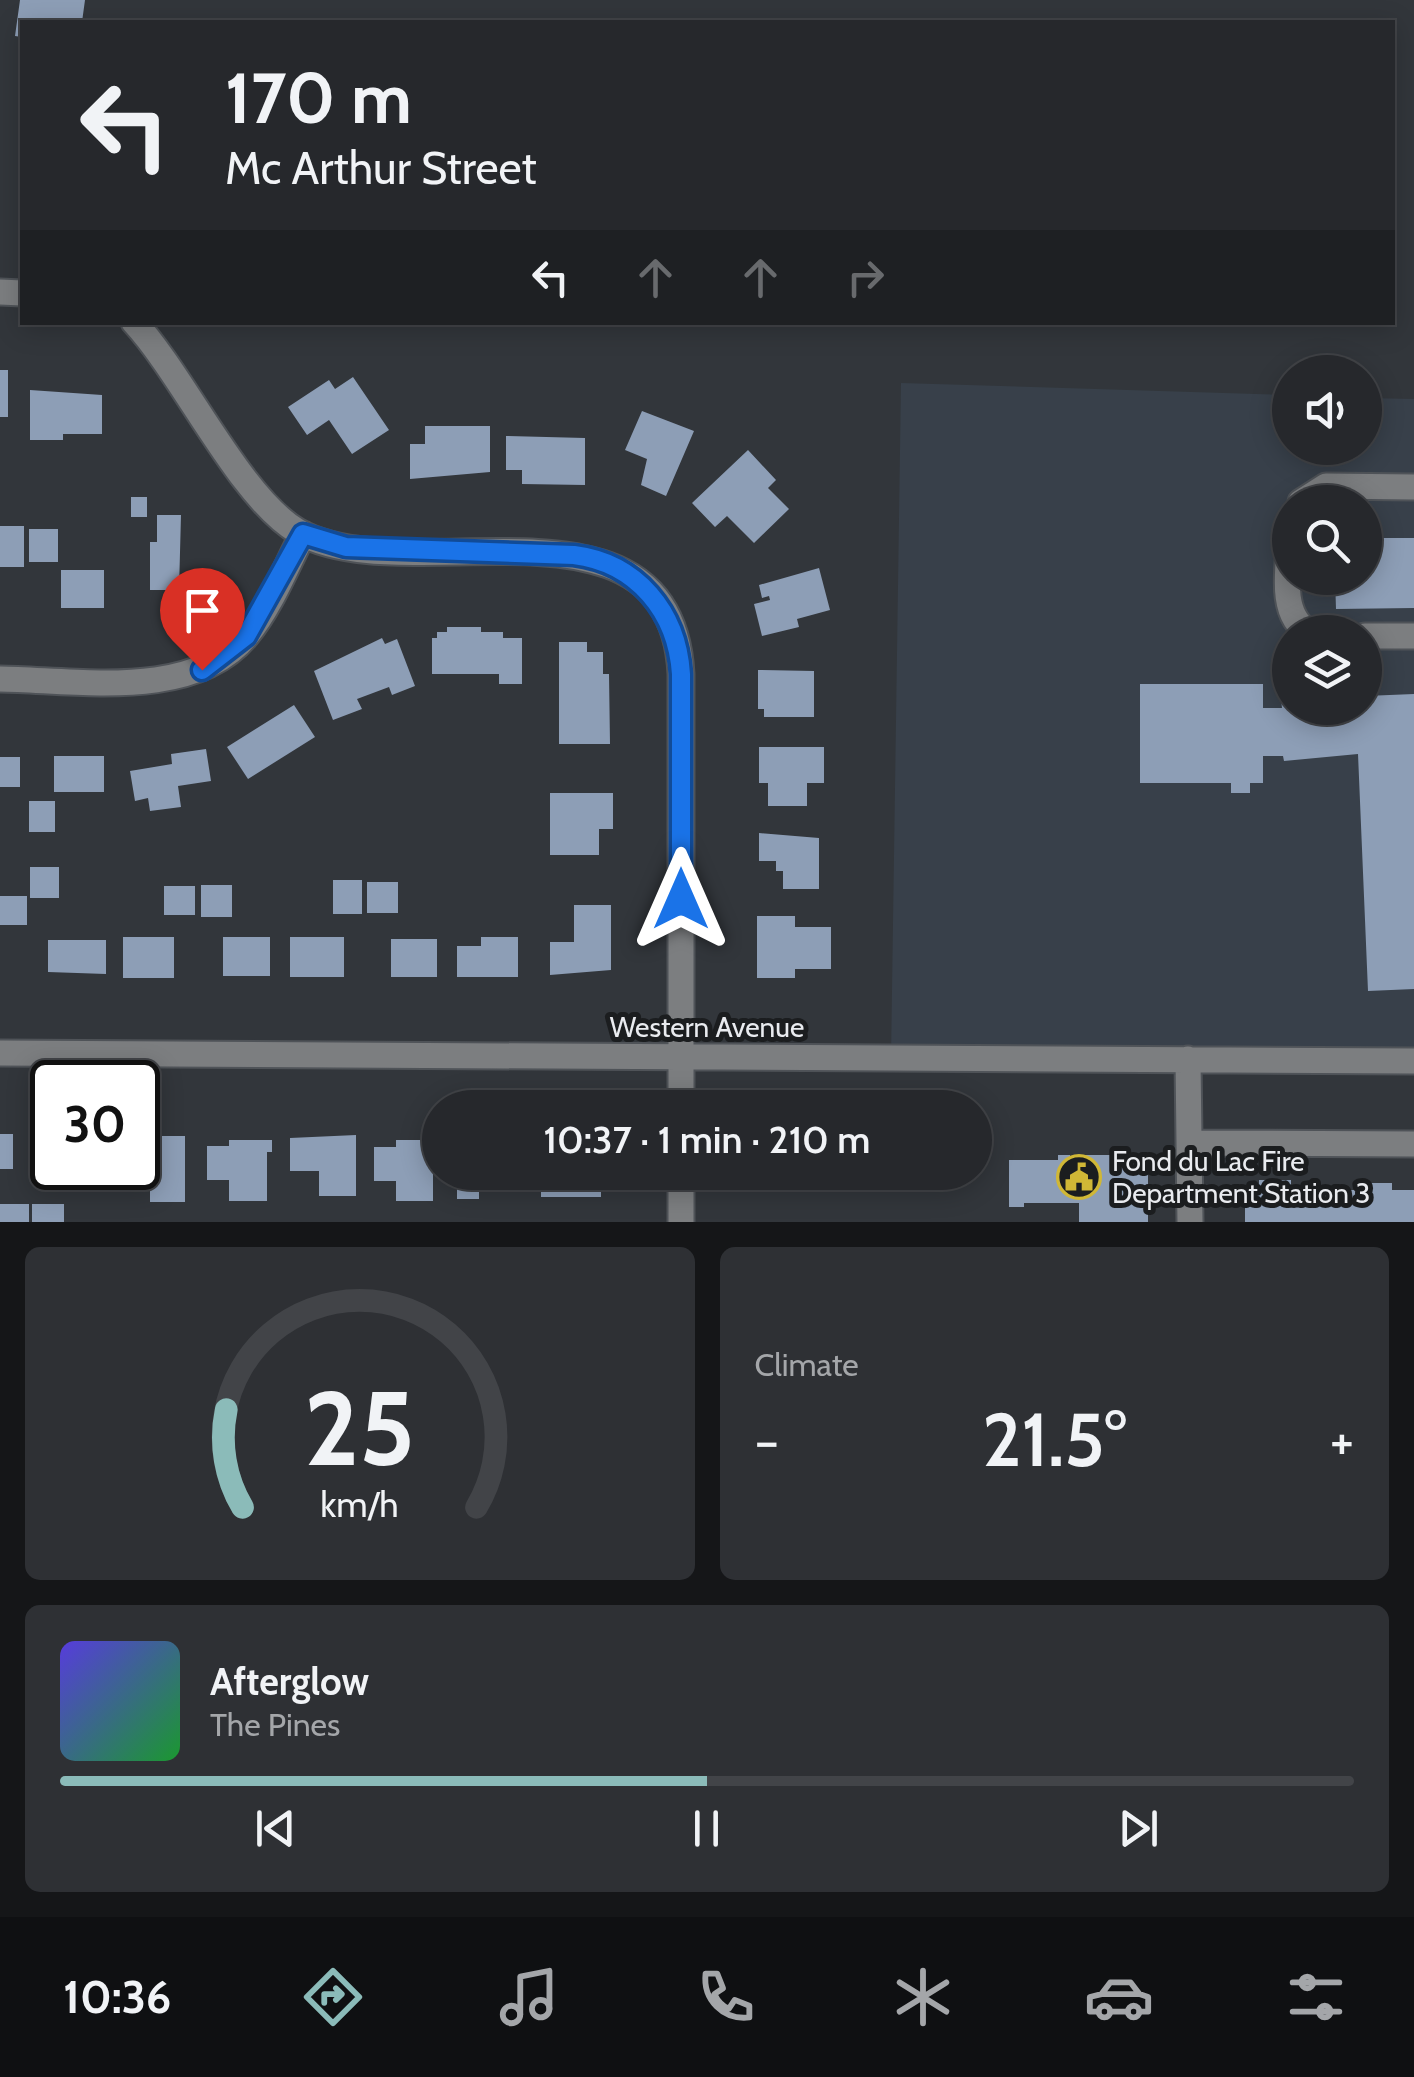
<!DOCTYPE html>
<meta charset="utf-8">
<style>
:root{--surface:#26282c;--page:#2e3034;--text:#f1f3f6;--muted:#a4a6a9;--line:#424448;--accent:#8bbbb9}
body{margin:0;font-family:Cabin,sans-serif;background:var(--page);color:var(--text);height:100vh;display:flex;flex-direction:column;font-size:38px;white-space:nowrap}
*{box-sizing:border-box;margin:0}
p{font-size:32px;color:var(--muted)}
.icon{flex:none;width:55px;height:55px;fill:none;stroke:currentColor;stroke-width:2;stroke-linecap:round;stroke-linejoin:round}
.map{position:relative;height:1222px;overflow:hidden}
.drawer{display:flex;flex-direction:column;gap:25px;padding:25px;background:#151618;flex:1}
.drawer>*{flex:none}
.guide{position:absolute;left:20px;top:20px;width:1375px;height:305px;border-radius:0px;box-shadow:0 5px 25px #0003,0 0 0 2px var(--line);background:#26282c;color:var(--text);overflow:hidden}
.fabs{position:absolute;left:1272px;top:355px;display:grid;gap:20px}
.fabs a{display:grid;place-items:center;width:110px;height:110px;border-radius:50%;background:var(--surface);box-shadow:0 5px 25px #0003,0 0 0 2px var(--line);font-size:50px}
.speed{position:absolute;left:30px;top:1060px;display:flex;gap:20px;font-size:50px;font-weight:700;text-align:center}
.speed>*{display:grid;place-content:center;width:130px;height:130px;border-radius:50%;background:var(--surface);box-shadow:0 5px 25px #0003,0 0 0 2px var(--line);line-height:1}
.speed .limit{border:5px solid #111;border-radius:15px;background:#fff;color:#111}
.pin{position:absolute;display:grid;place-items:center;width:85px;height:85px;color:#fff;margin:-102px -42px;border-radius:50% 50% 50% 0;rotate:-45deg;box-shadow:0 0 10px #0007}
.pin .icon{rotate:45deg}
.me{position:absolute;width:110px;margin:-55px;rotate:0deg;stroke-linejoin:round;filter:drop-shadow(0 0 8px #0008)}
.turn{display:flex;align-items:center;gap:35px;height:210px;padding:0 40px;font-size:45px}
.turn .icon{width:130px;height:130px;stroke-width:2.5}
.turn b{display:block;font-size:70px;line-height:85px}
.lanes{display:flex;align-items:center;height:95px;padding:0 40px;background:#0003;justify-content:center;gap:50px;direction:ltr}
.lanes .off{opacity:.35}
.big{font-size:75px;font-weight:600;line-height:1.1}
.drawer .widget{flex:1;display:flex;flex-direction:column;justify-content:center;gap:15px;min-width:0;padding:0 35px;border-radius:15px;background:var(--page)}
.drawer .dial{align-items:center;gap:0}
.dial svg{height:260px;overflow:visible;fill:none;stroke:var(--line);stroke-width:7;stroke-linecap:round;text-anchor:middle}
.dial text{fill:var(--text);stroke:none}
.song{display:flex;align-items:center;gap:30px}
.cover{width:120px;height:120px;border-radius:15px;background:linear-gradient(135deg,hsl(250 70% 55%),hsl(130 70% 35%))}
.played{height:10px;border-radius:5px;background:linear-gradient(90deg,var(--accent) 50%,var(--line) 50%)}
.keys{display:flex;justify-content:space-around;direction:ltr}
.heat{display:flex;justify-content:space-between;align-items:center;font-size:55px;direction:ltr}
.drawer .tiles{flex:1;display:grid;gap:25px;grid-template-columns:1fr 1fr}
.widget:last-child{grid-column:span 2}
.trip{position:absolute;left:422px;top:1090px;width:570px;height:100px;border-radius:50px;background:var(--surface);box-shadow:0 5px 25px #0003,0 0 0 2px var(--line);font-weight:600;line-height:100px;text-align:center}
.tab-bar{display:flex;height:160px;justify-content:space-around;align-items:center;background:#0f1012;color:var(--muted)}
.tab-bar .icon{width:70px;height:70px}
.tab-bar .on{color:var(--accent)}
.tab-bar b{font-size:45px;color:var(--text)}
.map>svg:first-child{display:block}
</style>
<div class="map">
<svg width="1414" height="1222" viewBox="0 0 1414 1222">
<rect width="100%" height="100%" fill="#32363b"/>
<path fill="#38404a" fill-rule="evenodd" d="M 901,383 L 1290,395 L 1290,448 L 1365,448 L 1365,398 L 1414,399 L 1414,1061 L 891,1058 ZM 1290,502 L 1365,502 L 1365,578 L 1290,578 ZM 1290,632 L 1365,632 L 1365,708 L 1290,708 Z"/>
<path fill="#8d9eb6" d="M 20,0 L 85,0 L 82,22 L 22,22 L 22,37 L 15,36 Z
M 0,370 L 8,370 L 8,417 L 0,417 Z
M 353,377 L 389,430 L 352,454 L 329,420 L 307,435 L 288,407 L 329,380 L 335,389 Z
M 30,390 L 102,395 L 102,434 L 63,434 L 63,440 L 30,440 Z
M 642,411 L 694,431 L 666,496 L 641,485 L 647,459 L 625,450 Z
M 425,426 L 490,426 L 490,472 L 410,479 L 410,444 L 425,444 Z
M 506,436 L 585,438 L 585,485 L 522,484 L 522,470 L 506,470 Z
M 748,450 L 776,480 L 768,488 L 789,509 L 754,543 L 727,516 L 715,527 L 692,503 Z
M 131,497 L 147,497 L 147,517 L 131,517 Z
M 157,515 L 181,515 L 179,590 L 150,590 L 150,542 L 157,542 Z
M 0,526 L 24,526 L 24,567 L 0,567 Z
M 29,529 L 58,529 L 58,562 L 29,562 Z
M 1365,538 L 1414,538 L 1414,608 L 1336,609 L 1335,578 L 1365,578 Z
M 819,568 L 830,610 L 797,619 L 799,627 L 762,636 L 754,604 L 770,600 L 769,596 L 762,598 L 759,585 Z
M 61,570 L 104,570 L 104,608 L 61,608 Z
M 447,627 L 481,627 L 481,632 L 503,632 L 503,638 L 522,638 L 522,684 L 499,684 L 499,674 L 432,674 L 432,638 L 437,638 L 437,632 L 447,632 Z
M 382,638 L 385,644 L 397,639 L 415,686 L 392,695 L 389,687 L 357,699 L 362,709 L 333,720 L 314,671 Z
M 559,642 L 587,642 L 587,652 L 603,652 L 603,674 L 609,674 L 610,744 L 559,744 Z
M 758,670 L 814,671 L 814,717 L 764,717 L 764,709 L 758,709 Z
M 1140,684 L 1263,684 L 1263,708 L 1282,708 L 1281,699 L 1290,699 L 1290,708 L 1365,708 L 1365,696 L 1414,694 L 1414,989 L 1368,991 L 1358,754 L 1284,761 L 1283,756 L 1263,756 L 1263,783 L 1250,783 L 1250,793 L 1231,793 L 1231,783 L 1140,783 Z
M 294,705 L 315,737 L 248,779 L 227,747 Z
M 759,747 L 824,747 L 824,783 L 807,783 L 807,806 L 768,806 L 768,783 L 759,783 Z
M 206,749 L 211,781 L 178,786 L 181,807 L 150,811 L 148,798 L 135,801 L 130,771 L 172,764 L 171,754 Z
M 54,756 L 104,756 L 104,792 L 54,792 Z
M 0,757 L 20,757 L 20,787 L 0,787 Z
M 550,793 L 613,793 L 613,829 L 599,829 L 599,855 L 550,855 Z
M 29,801 L 55,801 L 55,832 L 29,832 Z
M 759,833 L 819,838 L 819,889 L 783,889 L 783,871 L 776,871 L 776,861 L 759,861 Z
M 30,867 L 59,867 L 59,898 L 30,898 Z
M 333,880 L 362,880 L 362,914 L 333,914 Z
M 367,882 L 398,882 L 398,913 L 367,913 Z
M 201,885 L 232,885 L 232,917 L 201,917 Z
M 164,886 L 195,886 L 195,915 L 164,915 Z
M 0,896 L 27,896 L 27,925 L 0,925 Z
M 574,905 L 611,905 L 611,970 L 550,975 L 550,942 L 574,942 Z
M 757,916 L 795,916 L 795,927 L 831,927 L 831,969 L 795,969 L 795,978 L 757,978 Z
M 123,937 L 174,937 L 174,978 L 123,978 Z
M 223,937 L 270,937 L 270,976 L 223,976 Z
M 290,937 L 344,937 L 344,977 L 290,977 Z
M 481,937 L 518,937 L 518,977 L 457,977 L 457,946 L 481,946 Z
M 391,939 L 437,939 L 437,977 L 391,977 Z
M 48,940 L 106,940 L 106,974 L 48,972 Z
M 0,1134 L 13,1134 L 13,1169 L 0,1169 Z
M 356,1135 L 356,1196 L 319,1196 L 319,1171 L 290,1171 L 290,1138 Z
M 150,1136 L 185,1136 L 185,1202 L 150,1202 L 150,1178 L 126,1178 L 126,1168 L 138,1168 L 138,1146 L 150,1146 Z
M 229,1140 L 272,1140 L 272,1152 L 267,1152 L 267,1201 L 229,1201 L 229,1180 L 207,1180 L 207,1146 L 229,1146 Z
M 396,1140 L 440,1140 L 440,1153 L 433,1153 L 433,1201 L 396,1201 L 396,1181 L 374,1181 L 374,1147 L 396,1147 Z
M 1058,1155 L 1070,1155 L 1070,1160 L 1079,1160 L 1079,1155 L 1148,1155 L 1148,1222 L 1079,1222 L 1079,1203 L 1024,1203 L 1024,1207 L 1009,1207 L 1009,1160 L 1058,1160 Z
M 47,1161 L 52,1161 L 52,1168 L 102,1168 L 102,1172 L 69,1172 L 69,1184 L 52,1184 L 52,1169 L 47,1169 Z
M 457,1172 L 494,1172 L 494,1189 L 479,1189 L 479,1199 L 457,1199 Z
M 541,1172 L 601,1172 L 601,1197 L 541,1197 Z
M 1259,1180 L 1291,1180 L 1291,1190 L 1361,1190 L 1361,1183 L 1392,1183 L 1392,1190 L 1414,1190 L 1414,1222 L 1245,1222 L 1245,1190 L 1259,1190 Z
M 0,1204 L 29,1204 L 29,1222 L 0,1222 Z
M 32,1204 L 64,1204 L 64,1222 L 32,1222 Z"/>
<g fill="none" stroke-linecap="round" stroke-linejoin="round">
<g stroke="#4f5358" stroke-width="29">
<path id="minor" d="M 0,292 L 22,293
M 134,322 C 184,376 239,496 297,531 C 406,595 671,475 681,674 L 681,1108
M 1301,502 L 1326,486 L 1414,487
M 1290,539 C 1288,568 1279,616 1309,632
M 1365,636 L 1414,636
M 0,679 C 77,680 194,701 247,635 C 271,606 286,567 303,534
M 0,1053 L 1414,1061
M 1188,1059 L 1190,1222
M 1189,1143 L 1414,1144
M 681,1222 L 681,1172"/>
</g>
<use href="#minor" stroke="#7c7e80" stroke-width="25"/>
</g>
<g fill="none" stroke-linecap="round" stroke-linejoin="round">
<g stroke="#114b97" stroke-width="25">
<path id="route" d="M 202,670 L 246,636 L 303,534 L 346,547 L 574,555 C 637,563 677,612 681,674 L 681,899"/>
</g>
<use href="#route" stroke="#1a73e8" stroke-width="18"/>
</g>
<defs>
<g id="civic-ring" transform="scale(2.25)"><circle r="9.5" fill="#1b1d1f" stroke="#d0b736" stroke-width="1.5"/><path d="M-.6-6.5H3V-4.5H.6V-3L4-1V1h2V6H-6V1h2V-1L-.6-3ZM-1.2 2.5V6h2.4V2.5Z" fill="#d0b736"/></g>
</defs>
<g fill-rule="evenodd">
<use href="#civic-ring" x="1079" y="1177"/>
</g>
<g text-anchor="middle" stroke-width="10" stroke-linejoin="round" paint-order="stroke">
<g font-size="28" fill="#e9ebef" stroke="#1b1d1f">
<text x="707" y="1037">Western Avenue</text>
</g>
<g font-size="28" fill="#e9ebef" stroke="#1b1d1f" text-anchor="start">
<text x="1112" y="1171">Fond du Lac Fire<tspan x="1112" dy="32">Department Station 3</tspan></text>
</g>
</g>
</svg>
<div class="fabs">
<a><svg class="icon" aria-label="sound" viewBox="0 0 24 24"><path d="M4 9h4l5-4v14l-5-4H4zM17 9q2 3 0 6"/></svg></a>
<a><svg class="icon" aria-label="search" viewBox="0 0 24 24"><circle cx="10" cy="10" r="6"/><path d="M15 15l6 6"/></svg></a>
<a><svg class="icon" aria-label="layers" viewBox="0 0 24 24"><path d="M12 4l9 5-9 5-9-5zM3 14l9 5 9-5"/></svg></a>
</div>
<div class="speed"><div class="limit">30</div></div>
<div class="pin" style="left:202px;top:670px;background:#d93025"><svg class="icon" aria-label="arrive" viewBox="0 0 24 24"><path d="M6 21V4h12l-3 4 3 4H6"/></svg></div>
<svg class="me" style="left:681px;top:899px" viewBox="-20 -20 40 40"><path d="M0-17L14 15 0 8-14 15z" fill="#1a73e8" stroke="#fff" stroke-width="4"/></svg>
<div class="trip">10:37 · 1 min · 210 m</div>
<div class="guide">
<div class="turn"><svg class="icon" aria-label="left" viewBox="0 0 24 24"><path d="M17 20v-9H6M10 6l-5 5 5 5"/></svg><div><b>170 m</b>Mc Arthur Street</div></div>
<div class="lanes"><svg class="icon" aria-label="left" viewBox="0 0 24 24"><path d="M17 20v-9H6M10 6l-5 5 5 5"/></svg><svg class="icon off" aria-label="ahead" viewBox="0 0 24 24"><path d="M12 20V5M6 11l6-6 6 6"/></svg><svg class="icon off" aria-label="ahead" viewBox="0 0 24 24"><path d="M12 20V5M6 11l6-6 6 6"/></svg><svg class="icon off" aria-label="right" viewBox="0 0 24 24"><path d="M7 20v-9h11M14 6l5 5-5 5"/></svg></div>
</div>
</div>
<section class="drawer">
<div class="tiles">
<div class="widget dial"><svg viewBox="0 0 100 80">
<path d="M14 69A42 42 0 1 1 86 69"/>
<path d="M14 69A42 42 0 0 1 9 39" stroke="#8bbbb9"/>
<text x="50" y="56" font-size="32" font-weight="700">25</text>
<text x="50" y="72" font-size="11">km/h</text>
</svg></div>
<div class="widget"><p>Climate</p>
<div class="heat"><a>−</a><b class="big">21.5°</b><a>+</a></div>
</div>
<div class="widget">
<div class="song"><i class="cover"></i><div><b>Afterglow</b><p>The Pines</p></div></div>
<div class="played"></div>
<div class="keys"><svg class="icon" aria-label="previous" viewBox="0 0 24 24"><path d="M18 5L8 12l10 7zM5 5v14"/></svg><svg class="icon" aria-label="pause" viewBox="0 0 24 24"><path d="M8 5v14M16 5v14"/></svg><svg class="icon" aria-label="next" viewBox="0 0 24 24"><path d="M6 5l10 7-10 7zM19 5v14"/></svg></div>
</div>
</div>
</section>
<nav class="tab-bar">
<b>10:36</b>
<svg class="icon on" aria-label="directions" viewBox="0 0 24 24"><path d="M12 3l9 9-9 9-9-9zM9 14v-3h6M13 9l2 2-2 2"/></svg>
<svg class="icon" aria-label="music" viewBox="0 0 24 24"><path d="M9 18V5l10-2v13"/><circle cx="6" cy="18" r="3"/><circle cx="16" cy="16" r="3"/></svg>
<svg class="icon" aria-label="phone" viewBox="0 0 24 24"><path d="M5 4h4l2 5-3 2q2 4 5 5l2-3 5 2v4C11 20 4 13 5 4z"/></svg>
<svg class="icon" aria-label="climate" viewBox="0 0 24 24"><path d="M12 3v18M4 7l16 10M4 17L20 7"/></svg>
<svg class="icon" aria-label="car" viewBox="0 0 24 24"><path d="M5 17H2v-5l4-1 3-4h7l3 4 3 1v5h-3M9 17h6M6 11h13"/><circle cx="7" cy="17" r="2"/><circle cx="17" cy="17" r="2"/></svg>
<svg class="icon" aria-label="filters" viewBox="0 0 24 24"><path d="M4 7h16M4 17h16"/><circle cx="9" cy="7" r="2"/><circle cx="15" cy="17" r="2"/></svg>
</nav>
